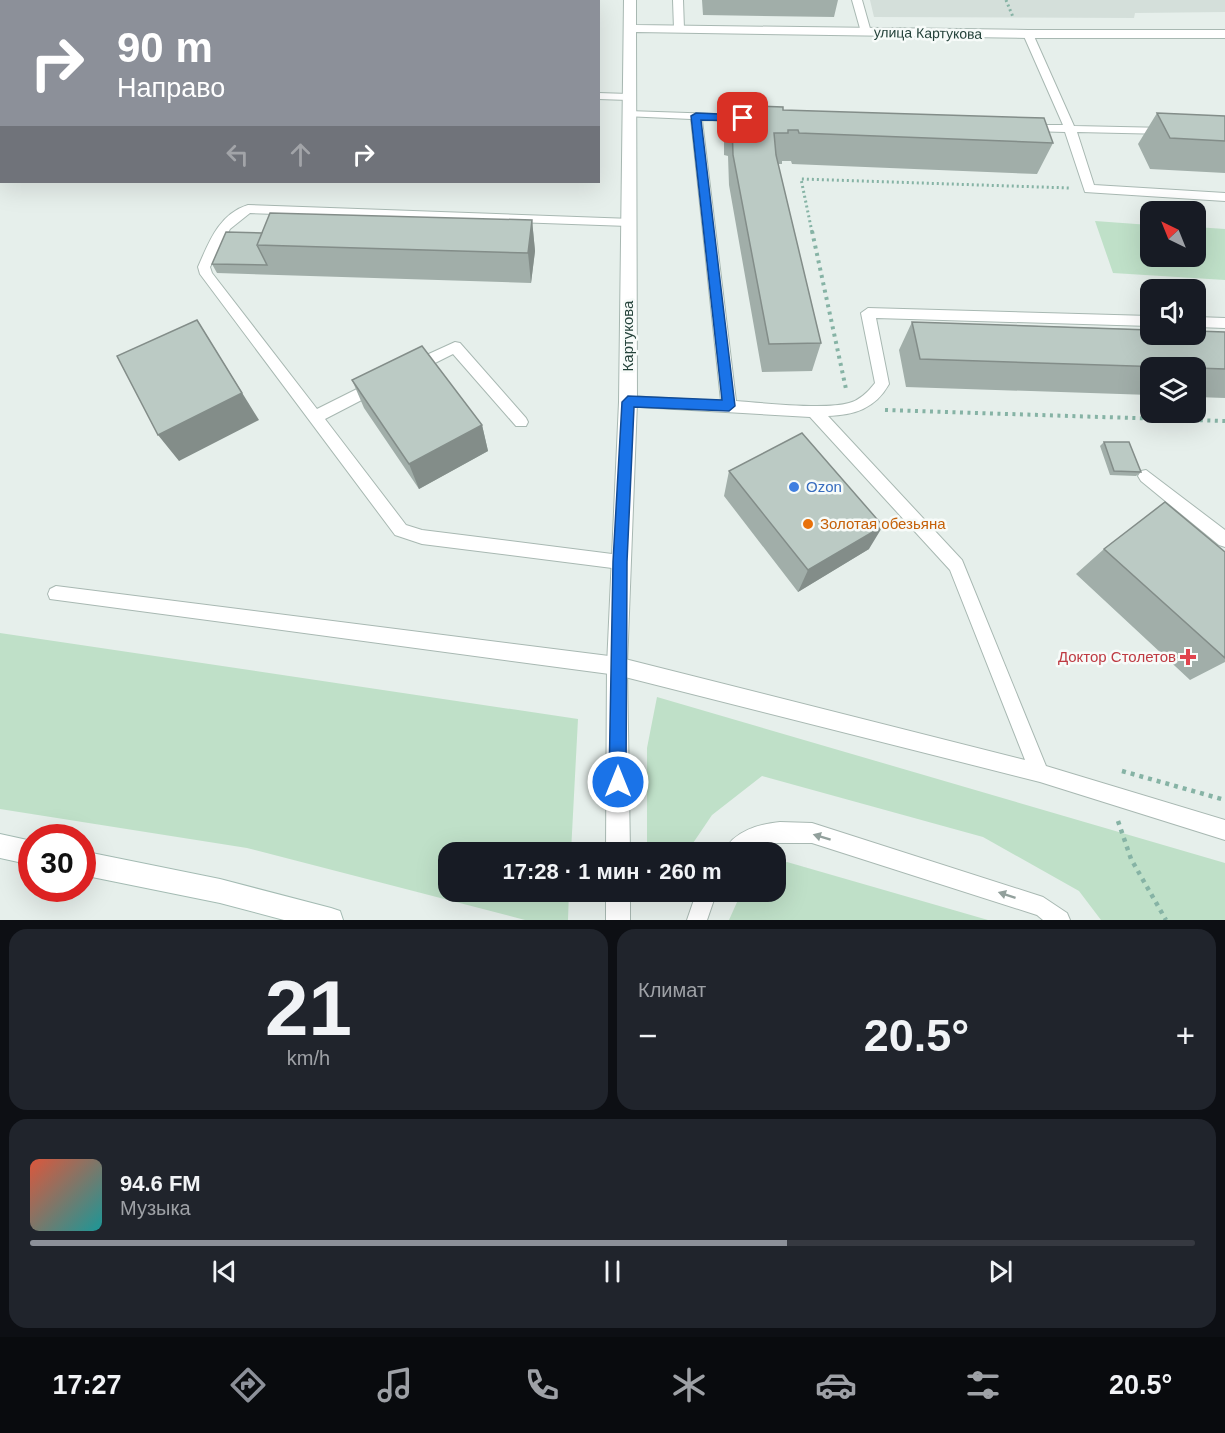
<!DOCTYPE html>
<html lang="ru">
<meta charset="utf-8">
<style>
:root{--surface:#171b24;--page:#20242c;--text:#f1f3f6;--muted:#9ea1a6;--line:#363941;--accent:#8c9099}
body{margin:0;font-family:Arial,sans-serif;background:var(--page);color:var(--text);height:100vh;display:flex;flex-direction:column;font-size:22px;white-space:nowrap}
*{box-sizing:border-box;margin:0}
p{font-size:20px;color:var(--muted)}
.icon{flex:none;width:33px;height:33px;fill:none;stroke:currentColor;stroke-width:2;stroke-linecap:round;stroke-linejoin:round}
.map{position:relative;height:920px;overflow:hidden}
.sheet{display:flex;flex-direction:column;gap:9px;padding:9px;background:#0d0f14;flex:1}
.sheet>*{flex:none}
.top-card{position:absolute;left:0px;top:0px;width:600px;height:183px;box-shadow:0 6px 24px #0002;background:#8c9099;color:#fff;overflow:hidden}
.needle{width:39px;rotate:317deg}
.buttons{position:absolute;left:1140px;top:201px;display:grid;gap:12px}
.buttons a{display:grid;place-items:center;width:66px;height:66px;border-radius:12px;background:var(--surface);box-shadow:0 6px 24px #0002;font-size:30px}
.speed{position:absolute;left:18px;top:824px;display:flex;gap:12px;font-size:30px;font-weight:700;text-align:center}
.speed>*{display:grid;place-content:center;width:78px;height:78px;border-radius:50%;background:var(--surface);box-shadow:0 6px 24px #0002;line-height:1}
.speed .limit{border:9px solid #d22;background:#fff;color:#111}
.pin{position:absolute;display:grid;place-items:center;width:51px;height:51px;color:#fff;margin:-26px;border-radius:12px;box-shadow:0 3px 9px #0006}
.me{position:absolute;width:66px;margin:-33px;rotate:0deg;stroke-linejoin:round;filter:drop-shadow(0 0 4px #0008)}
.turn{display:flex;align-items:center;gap:21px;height:126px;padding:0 18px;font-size:27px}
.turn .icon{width:78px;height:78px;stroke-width:2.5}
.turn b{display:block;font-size:42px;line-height:51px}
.lanes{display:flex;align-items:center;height:57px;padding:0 18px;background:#0003;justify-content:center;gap:30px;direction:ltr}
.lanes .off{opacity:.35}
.big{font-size:45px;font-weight:600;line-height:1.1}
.sheet .widget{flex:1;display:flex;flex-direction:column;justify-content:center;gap:9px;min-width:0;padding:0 21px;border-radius:18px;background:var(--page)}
.sheet .dial{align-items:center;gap:0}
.dial b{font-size:78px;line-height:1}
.song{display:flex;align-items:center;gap:18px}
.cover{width:72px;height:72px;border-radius:9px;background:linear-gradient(135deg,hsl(10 70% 55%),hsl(180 70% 35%))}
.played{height:6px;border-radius:3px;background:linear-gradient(90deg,var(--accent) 65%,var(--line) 65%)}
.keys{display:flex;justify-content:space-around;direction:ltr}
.heat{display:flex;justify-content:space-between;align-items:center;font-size:33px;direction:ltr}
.sheet .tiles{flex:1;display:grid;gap:9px;grid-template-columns:1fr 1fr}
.widget:last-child{grid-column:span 2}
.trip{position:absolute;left:438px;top:842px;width:348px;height:60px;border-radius:18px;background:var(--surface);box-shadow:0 6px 24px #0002;font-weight:600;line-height:60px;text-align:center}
.tabs{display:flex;height:96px;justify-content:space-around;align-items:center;background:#090b0e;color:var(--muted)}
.tabs .icon{width:42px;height:42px}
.tabs .active{color:var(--accent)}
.tabs b{font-size:27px;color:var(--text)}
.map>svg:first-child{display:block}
</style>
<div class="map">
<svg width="1225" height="920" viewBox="0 0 1225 920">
<rect width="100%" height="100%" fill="#e6efeb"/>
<path fill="#d4dfda" d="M 870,0 L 1225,0 L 1225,12 L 1135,13 L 1134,18 L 874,17 Z"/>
<path fill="#bfe0c8" d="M 1095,221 L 1150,225 L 1150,256 L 1196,256 L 1196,227 L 1225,229 L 1225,280 L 1113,273 Z
M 0,633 L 578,719 L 571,852 L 448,852 L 448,891 L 569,891 L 568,920 L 525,920 L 247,848 L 0,809 Z
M 657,697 L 1225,863 L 1225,920 L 1101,920 L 1079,891 L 983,837 L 762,776 L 712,815 L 687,852 L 647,852 L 647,748 Z
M 787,862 L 988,920 L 729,920 L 742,891 L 776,891 L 776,866 Z"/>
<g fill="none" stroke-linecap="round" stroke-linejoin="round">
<g stroke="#a8b8b2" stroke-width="2">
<path id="service" d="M 177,0 L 195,0 L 196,2 L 178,2 Z
M 310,0 L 320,0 L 310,2 Z
M 673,0 L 683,0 L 684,29 L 679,32 L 674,29 Z
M 852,0 L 862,0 L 871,32 L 869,34 L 861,32 Z
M 1028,31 L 1033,34 L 1074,126 L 1167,128 L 1173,131 L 1167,134 L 1077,132 L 1094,185 L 1225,193 L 1225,201 L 1085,192 L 1065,132 L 1029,131 L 1023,128 L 1029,125 L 1063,125 L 1023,34 Z
M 598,93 L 629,94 L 634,97 L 629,100 L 598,99 Z
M 628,111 L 747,115 L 752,118 L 747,121 L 702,120 L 736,401 C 763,403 825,410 849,403 C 860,400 868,392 875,383 L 861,313 L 868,308 L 1150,316 L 1150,326 L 876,318 L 889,384 C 875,409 854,415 828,416 L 962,560 L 1046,766 L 1225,820 L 1225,840 L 1040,782 L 617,675 L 50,599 L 48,594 L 50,589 L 56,586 L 617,657 L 1025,760 L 950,570 L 810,417 L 623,406 L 621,402 L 623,398 L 628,396 L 721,401 L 691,119 L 624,116 L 623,114 Z
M 248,205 L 632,219 L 634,222 L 628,226 L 250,213 L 230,229 L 210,267 L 212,273 L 317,409 L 371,382 L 381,382 L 383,386 L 381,390 L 325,419 L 406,525 L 422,530 L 620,555 L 626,557 L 628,562 L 626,567 L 620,569 L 422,544 L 395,535 L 200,274 L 198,267 C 209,242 219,214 248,205 Z
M 1196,317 L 1225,318 L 1225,328 L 1196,327 Z
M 455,342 L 460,343 L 526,418 L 528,422 L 526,426 L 516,426 L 453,354 L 419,371 L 409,371 L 407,367 L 409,363 Z
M 1146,470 L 1225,530 L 1225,547 L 1219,545 L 1141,481 L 1138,476 L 1141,471 Z
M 780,822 L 812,823 L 1043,897 L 1067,913 L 1070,920 L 1043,920 L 1037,915 L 812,843 L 770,843 L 757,846 L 748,852 L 724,852 C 733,831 760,824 780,822 Z
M 697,891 L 717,891 L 707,920 L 687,920 Z"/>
</g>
<g stroke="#a8b8b2" stroke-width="2">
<path id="minor" d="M 624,0 L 636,0 L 636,25 L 1028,30 L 1225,30 L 1225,38 L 1028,38 L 636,32 L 637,402 L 627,666 L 630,852 L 606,852 L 607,666 L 619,402 Z
M 606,891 L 630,891 L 630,920 L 606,920 Z"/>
</g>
<g stroke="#a4bbb3" stroke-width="2">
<path id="secondary" d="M 0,834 L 32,841 L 32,865 L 0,858 Z
M 82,851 L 220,879 L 331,908 L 340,911 L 343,920 L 284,920 L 220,903 L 82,875 Z"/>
</g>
<path stroke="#86b3a5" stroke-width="3" stroke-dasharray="2 3" stroke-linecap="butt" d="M 1006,0 L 1013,17
M 812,232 L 801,179 L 1070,188"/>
<path stroke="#86b3a5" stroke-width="4" stroke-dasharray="3 4.5" stroke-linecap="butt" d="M 812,231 L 846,389
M 885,410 L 1225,421"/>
<path stroke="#86b3a5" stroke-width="4.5" stroke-dasharray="4 5" stroke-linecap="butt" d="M 1122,771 L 1225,800
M 1118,821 L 1131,859 L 1166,920"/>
<use href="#service" fill="#fff" fill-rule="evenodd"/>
<use href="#minor" fill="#fff" fill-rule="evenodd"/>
<use href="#secondary" fill="#fff" fill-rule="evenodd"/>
</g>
<path fill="#a1aea9" d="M 702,0 L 838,0 L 834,17 L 703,15 Z
M 734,105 L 783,110 L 1053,143 L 1037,174 L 792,164 L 791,161 L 782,161 L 782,164 L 778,164 L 821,343 L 812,371 L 762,372 L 729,185 L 728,156 L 724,155 L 724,141 L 728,110 L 734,111 Z
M 1157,113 L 1225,116 L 1225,173 L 1150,169 L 1138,144 Z
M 532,220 L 535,251 L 531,283 L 217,273 L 212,264 L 262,233 Z
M 912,322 L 1225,332 L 1225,398 L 1196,397 L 1196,368 L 1150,368 L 1150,395 L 906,387 L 899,350 Z
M 352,380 L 482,425 L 488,451 L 419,489 L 364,408 Z
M 1104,442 L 1141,472 L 1136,476 L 1110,475 L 1100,446 Z
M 729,471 L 869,549 L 798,592 L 724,496 Z
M 1104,549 L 1225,552 L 1225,662 L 1190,680 L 1076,574 Z"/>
<path fill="#838d89" d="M 532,220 L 535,251 L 531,283 L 528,253 Z
M 197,320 L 259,420 L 179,461 L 158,435 Z
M 482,425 L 488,451 L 419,489 L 409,464 Z
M 883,526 L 869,549 L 798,592 L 808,570 Z"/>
<path fill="#bbcac4" stroke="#838d89" stroke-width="1.5" d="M 734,105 L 783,107 L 783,110 L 1044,118 L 1053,143 L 799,133 L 798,130 L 788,130 L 788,133 L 774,133 L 776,155 L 821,343 L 769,344 L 733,155 L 732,125 L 728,124 L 728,110 L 735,111 Z
M 1157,113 L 1225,116 L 1225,141 L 1170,138 Z
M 270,213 L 532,220 L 528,253 L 257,245 Z
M 226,232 L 262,233 L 257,245 L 267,265 L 212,264 Z
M 197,320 L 242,393 L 158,435 L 117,356 Z
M 912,322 L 1150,330 L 1150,334 L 1196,334 L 1196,331 L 1225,332 L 1225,369 L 1196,368 L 920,359 Z
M 422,346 L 482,425 L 409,464 L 352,380 Z
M 802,433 L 883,526 L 808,570 L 729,471 Z
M 1104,442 L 1129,442 L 1141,472 L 1114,471 Z
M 1165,502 L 1225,552 L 1225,658 L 1104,549 Z"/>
<defs><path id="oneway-solid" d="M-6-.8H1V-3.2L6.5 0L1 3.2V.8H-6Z" transform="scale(1.5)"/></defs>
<g fill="#92a09c">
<use href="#oneway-solid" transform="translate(822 837) rotate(-163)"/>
<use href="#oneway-solid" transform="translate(1007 895) rotate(-162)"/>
</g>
<path fill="#1a73e8" stroke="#114b97" stroke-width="1.5" d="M 696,113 L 743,115 L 748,118 L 743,121 L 701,120 L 735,406 L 729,411 L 634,407 L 627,562 L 626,782 L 624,788 L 618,791 L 612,788 L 609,782 L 613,562 L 622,402 L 628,396 L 722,400 L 691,116 Z"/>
<circle fill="#3f7fe0" stroke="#f7fbf9" stroke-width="2" cx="794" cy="487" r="6"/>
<circle fill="#e8710a" stroke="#f7fbf9" stroke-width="2" cx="808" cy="524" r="6"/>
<path fill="#e0444e" stroke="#f7fbf9" stroke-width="2" d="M1185 648h6v6h6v6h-6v6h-6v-6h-6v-6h6z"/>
<g text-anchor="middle" stroke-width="5" stroke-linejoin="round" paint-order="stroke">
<g font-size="14" fill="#24423a" stroke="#f7fbf9">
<text transform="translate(928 33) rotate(1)" y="5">улица Картукова</text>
</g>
<g font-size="15" fill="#24423a" stroke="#f7fbf9">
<text transform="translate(628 336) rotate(-90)" y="5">Картукова</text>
</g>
<g font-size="15" fill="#366cbe" stroke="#f7fbf9" text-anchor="start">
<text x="806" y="492">Ozon</text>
</g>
<g font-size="15" fill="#c56008" stroke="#f7fbf9" text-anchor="start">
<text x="820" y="529">Золотая обезьяна</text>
</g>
<g font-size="15" fill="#be3a42" stroke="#f7fbf9" text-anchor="end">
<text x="1176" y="662">Доктор Столетов</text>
</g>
</g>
</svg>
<div class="buttons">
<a><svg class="needle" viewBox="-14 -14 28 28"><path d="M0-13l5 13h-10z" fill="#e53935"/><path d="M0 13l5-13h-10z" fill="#9ea1a6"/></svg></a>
<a><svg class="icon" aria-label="sound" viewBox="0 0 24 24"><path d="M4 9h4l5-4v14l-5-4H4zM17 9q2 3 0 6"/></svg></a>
<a><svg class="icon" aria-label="layers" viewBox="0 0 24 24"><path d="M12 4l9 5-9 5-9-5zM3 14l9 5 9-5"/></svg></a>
</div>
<div class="speed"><div class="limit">30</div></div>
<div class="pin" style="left:743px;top:118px;background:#d93025"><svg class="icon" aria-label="arrive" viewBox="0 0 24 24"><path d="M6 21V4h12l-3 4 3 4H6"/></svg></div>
<svg class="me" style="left:618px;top:782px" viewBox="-20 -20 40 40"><circle r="17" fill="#1a73e8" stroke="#fff" stroke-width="3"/><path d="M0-11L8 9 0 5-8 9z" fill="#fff"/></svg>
<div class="trip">17:28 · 1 мин · 260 m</div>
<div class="top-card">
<div class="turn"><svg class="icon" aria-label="right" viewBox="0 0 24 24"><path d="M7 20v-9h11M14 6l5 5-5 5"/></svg><div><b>90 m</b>Направо</div></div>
<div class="lanes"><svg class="icon off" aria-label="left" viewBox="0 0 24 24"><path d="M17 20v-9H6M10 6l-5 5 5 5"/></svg><svg class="icon off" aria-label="ahead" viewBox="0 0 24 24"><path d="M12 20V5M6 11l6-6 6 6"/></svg><svg class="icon" aria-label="right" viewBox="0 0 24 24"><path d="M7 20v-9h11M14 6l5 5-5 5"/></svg></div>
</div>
</div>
<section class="sheet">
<div class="tiles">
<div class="widget dial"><b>21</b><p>km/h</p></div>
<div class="widget"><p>Климат</p>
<div class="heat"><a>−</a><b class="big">20.5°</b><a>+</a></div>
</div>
<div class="widget">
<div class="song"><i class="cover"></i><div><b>94.6 FM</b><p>Музыка</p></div></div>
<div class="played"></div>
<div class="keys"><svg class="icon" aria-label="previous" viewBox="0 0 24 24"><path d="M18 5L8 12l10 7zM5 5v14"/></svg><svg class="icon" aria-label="pause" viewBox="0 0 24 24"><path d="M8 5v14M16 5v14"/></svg><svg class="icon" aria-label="next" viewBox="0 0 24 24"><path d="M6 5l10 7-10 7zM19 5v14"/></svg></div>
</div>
</div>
</section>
<nav class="tabs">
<b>17:27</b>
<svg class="icon active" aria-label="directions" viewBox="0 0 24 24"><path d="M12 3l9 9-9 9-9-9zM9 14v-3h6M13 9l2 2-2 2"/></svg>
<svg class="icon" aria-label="music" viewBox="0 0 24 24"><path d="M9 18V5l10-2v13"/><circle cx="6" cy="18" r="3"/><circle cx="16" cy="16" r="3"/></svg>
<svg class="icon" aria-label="phone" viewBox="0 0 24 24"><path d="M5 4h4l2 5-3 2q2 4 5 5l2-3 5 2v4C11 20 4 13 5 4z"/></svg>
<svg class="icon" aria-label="climate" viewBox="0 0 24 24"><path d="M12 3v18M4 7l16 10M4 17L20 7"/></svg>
<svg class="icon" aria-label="car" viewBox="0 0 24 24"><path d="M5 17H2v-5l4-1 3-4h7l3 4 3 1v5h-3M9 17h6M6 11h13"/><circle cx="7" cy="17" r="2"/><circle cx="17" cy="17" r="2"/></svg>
<svg class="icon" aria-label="filters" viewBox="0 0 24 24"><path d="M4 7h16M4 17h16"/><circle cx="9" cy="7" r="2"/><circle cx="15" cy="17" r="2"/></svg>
<b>20.5°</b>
</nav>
